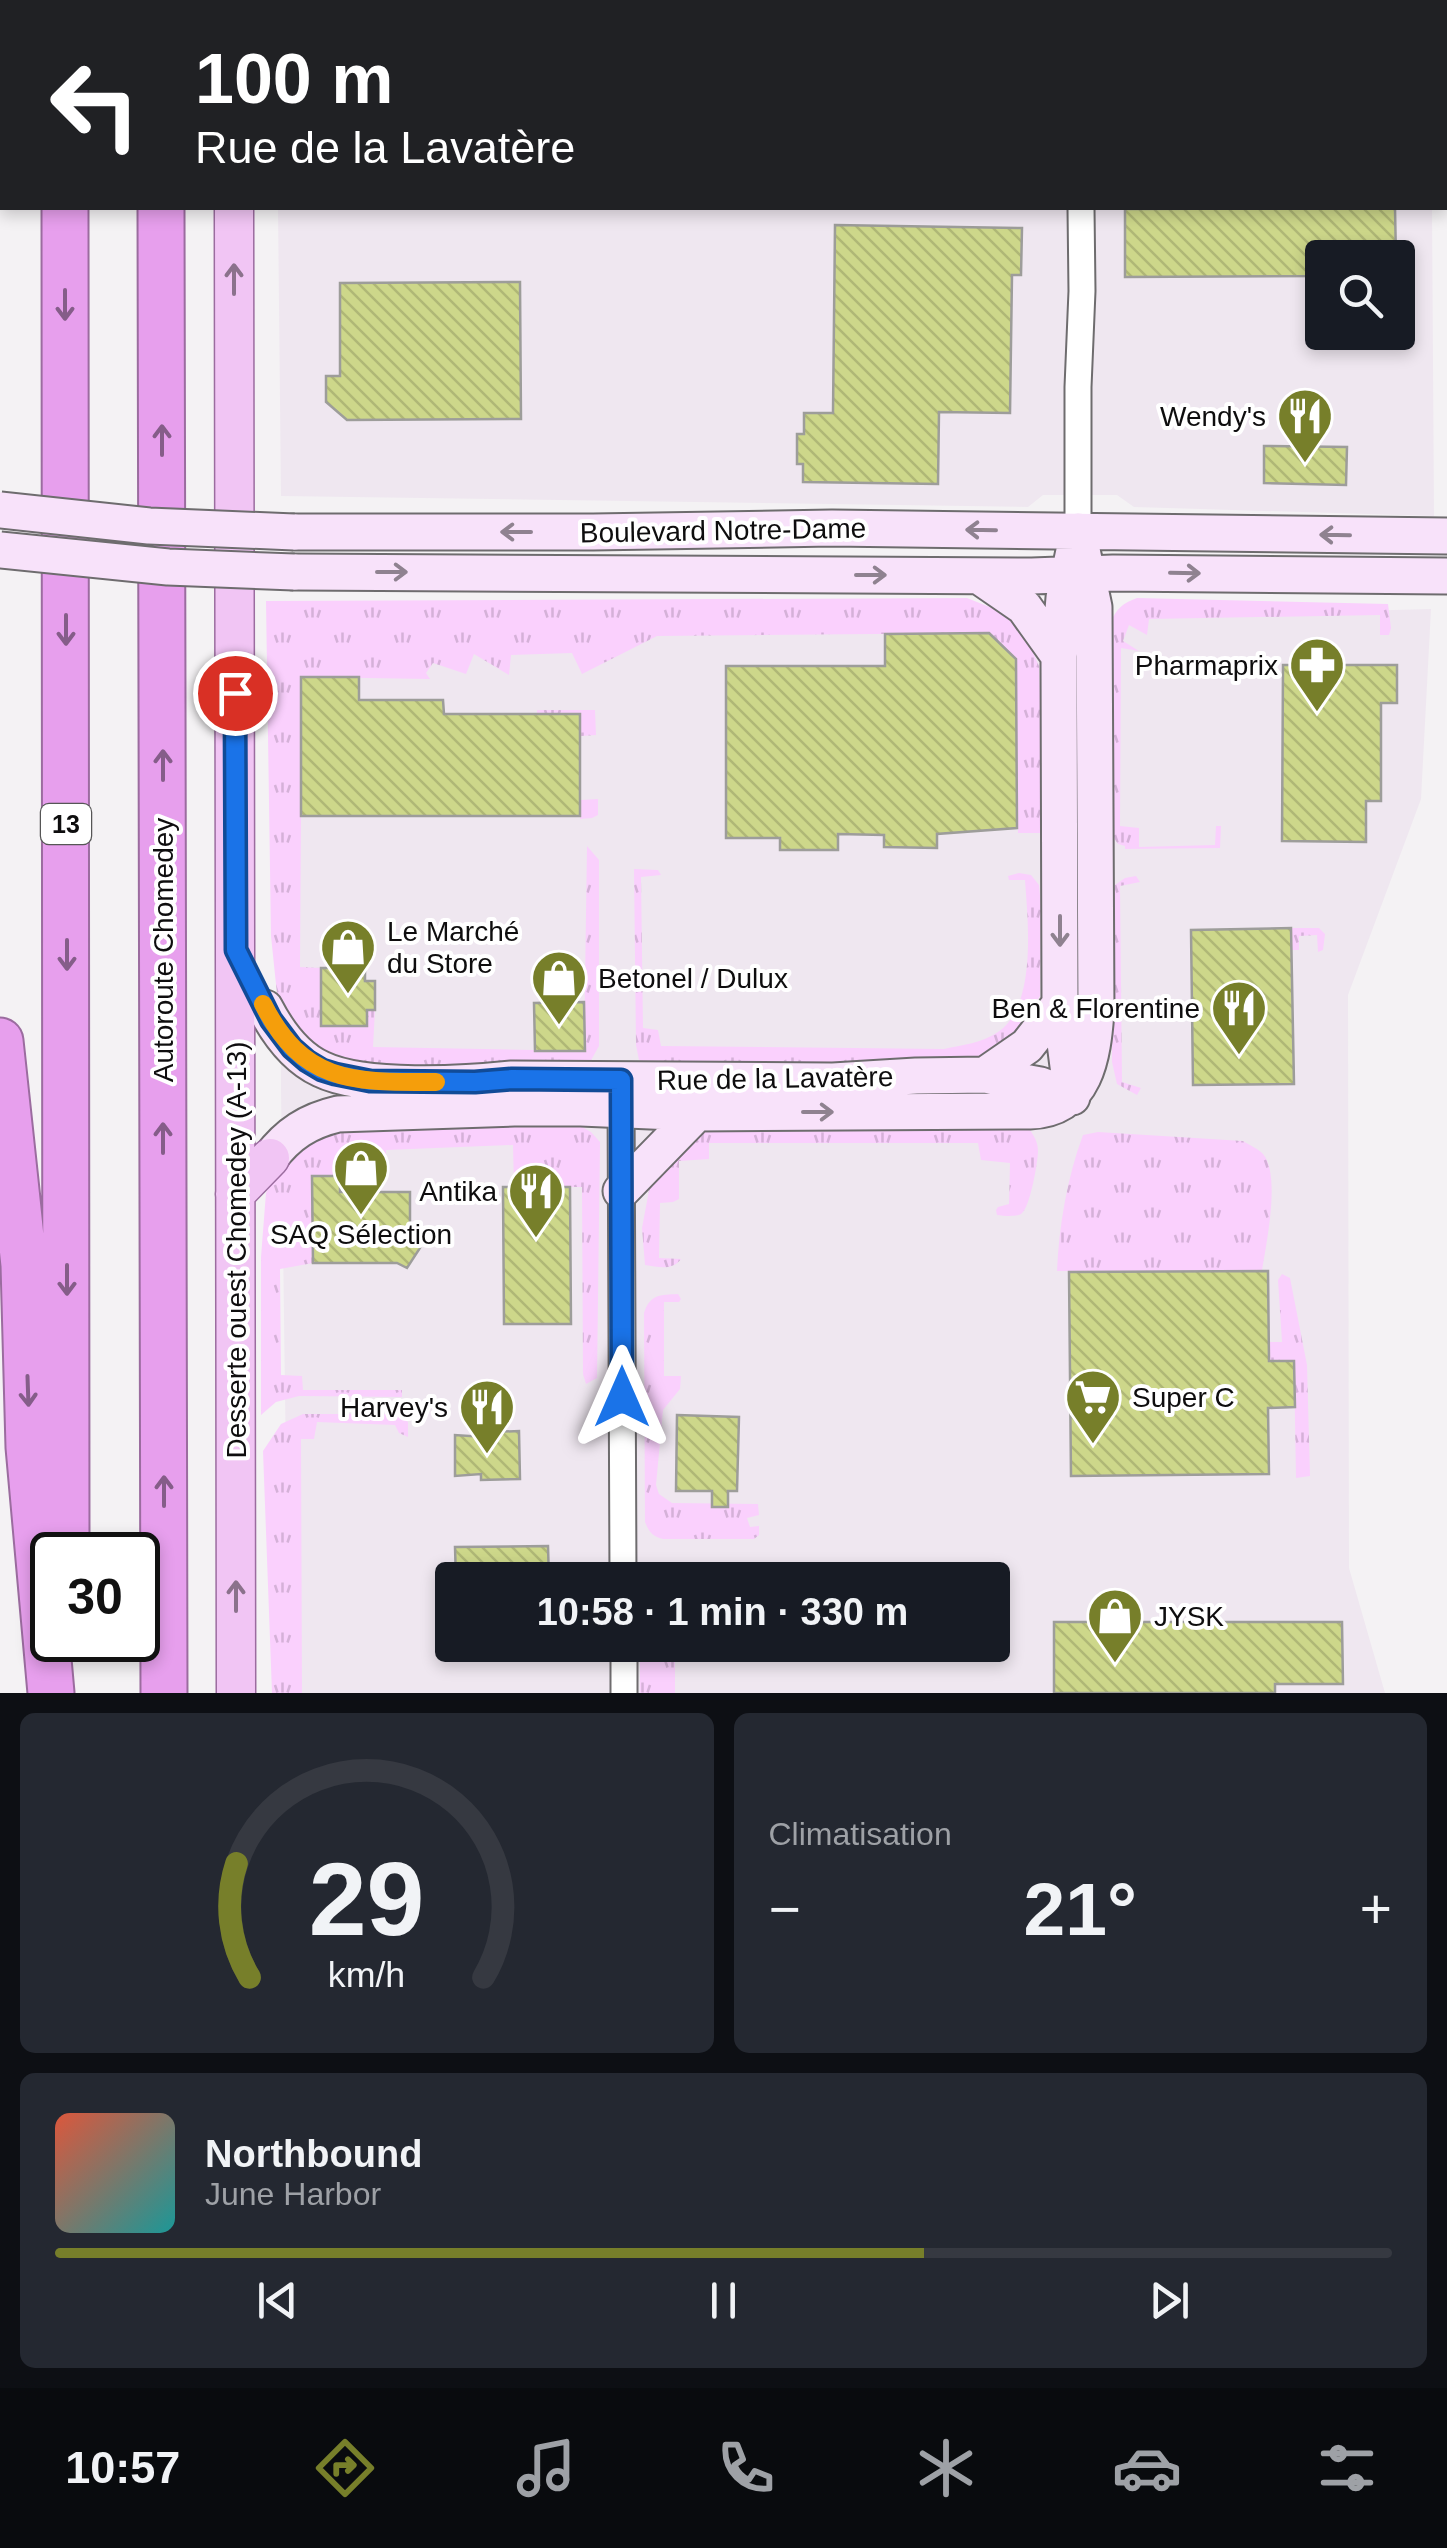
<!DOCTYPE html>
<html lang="fr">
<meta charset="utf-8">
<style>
:root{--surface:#171b24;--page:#242831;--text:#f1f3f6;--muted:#9ea1a6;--line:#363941;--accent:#777f2a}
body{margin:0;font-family:Arial,sans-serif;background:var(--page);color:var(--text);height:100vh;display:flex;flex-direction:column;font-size:38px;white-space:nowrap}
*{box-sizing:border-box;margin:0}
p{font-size:32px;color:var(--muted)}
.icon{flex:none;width:55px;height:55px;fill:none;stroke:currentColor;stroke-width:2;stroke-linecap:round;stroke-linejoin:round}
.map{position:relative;height:1693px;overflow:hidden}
.drawer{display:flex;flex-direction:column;gap:20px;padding:20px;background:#0d0f14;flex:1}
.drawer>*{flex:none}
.guide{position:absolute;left:0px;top:0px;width:1448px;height:210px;box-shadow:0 5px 15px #0003;background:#202124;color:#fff;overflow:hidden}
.tools{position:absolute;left:1305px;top:240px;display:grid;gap:20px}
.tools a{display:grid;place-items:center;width:110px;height:110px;border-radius:10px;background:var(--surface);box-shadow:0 5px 15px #0003;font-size:50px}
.speed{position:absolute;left:30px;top:1532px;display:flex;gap:20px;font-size:50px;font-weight:700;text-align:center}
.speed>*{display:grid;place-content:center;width:130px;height:130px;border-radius:50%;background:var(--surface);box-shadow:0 5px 15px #0003;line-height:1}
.speed .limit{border:5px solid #111;border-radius:15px;background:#fff;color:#111}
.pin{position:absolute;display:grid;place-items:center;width:85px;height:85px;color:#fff;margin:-42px;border:5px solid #fff;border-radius:50%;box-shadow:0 2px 10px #0007}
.me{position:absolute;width:110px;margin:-55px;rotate:0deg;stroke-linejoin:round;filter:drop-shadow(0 0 8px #0008)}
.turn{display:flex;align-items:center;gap:35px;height:210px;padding:0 30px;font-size:45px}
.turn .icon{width:130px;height:130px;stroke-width:2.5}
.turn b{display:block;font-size:70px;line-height:85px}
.big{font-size:75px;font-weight:700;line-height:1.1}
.drawer .widget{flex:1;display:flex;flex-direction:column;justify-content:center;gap:15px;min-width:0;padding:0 35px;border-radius:15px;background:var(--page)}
.drawer .dial{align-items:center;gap:0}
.dial svg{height:260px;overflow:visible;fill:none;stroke:var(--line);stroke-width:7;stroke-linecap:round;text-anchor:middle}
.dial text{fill:var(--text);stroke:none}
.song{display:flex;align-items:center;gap:30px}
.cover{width:120px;height:120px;border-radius:15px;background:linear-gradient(135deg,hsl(10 70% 55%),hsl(180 70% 35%))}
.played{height:10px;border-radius:5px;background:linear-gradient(90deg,var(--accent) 65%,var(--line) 65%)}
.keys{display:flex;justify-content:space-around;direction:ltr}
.heat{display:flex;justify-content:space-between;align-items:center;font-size:55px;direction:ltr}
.drawer .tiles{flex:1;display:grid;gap:20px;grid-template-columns:1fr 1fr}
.widget:last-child{grid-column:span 2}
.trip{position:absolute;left:435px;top:1562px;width:575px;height:100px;border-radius:10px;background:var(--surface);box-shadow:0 5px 15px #0003;font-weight:700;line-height:100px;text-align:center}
.tabs{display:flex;height:160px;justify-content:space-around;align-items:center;background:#090b0e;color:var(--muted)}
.tabs .icon{width:70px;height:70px}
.tabs .on{color:var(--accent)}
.tabs b{font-size:45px;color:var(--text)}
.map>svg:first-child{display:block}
</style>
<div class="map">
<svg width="1447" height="1693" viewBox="0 0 1447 1693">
<defs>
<pattern id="grass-tufts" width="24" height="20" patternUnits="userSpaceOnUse" patternTransform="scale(2.5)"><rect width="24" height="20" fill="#fad0fd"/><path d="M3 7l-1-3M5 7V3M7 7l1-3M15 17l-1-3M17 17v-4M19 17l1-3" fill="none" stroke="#d5b1d8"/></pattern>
<pattern id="building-back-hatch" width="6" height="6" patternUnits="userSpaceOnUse" patternTransform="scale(2.5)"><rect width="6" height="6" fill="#cdd78a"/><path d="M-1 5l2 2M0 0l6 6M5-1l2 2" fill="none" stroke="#afb776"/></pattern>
</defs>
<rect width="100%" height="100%" fill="#f4f2f4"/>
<path fill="#efe7f0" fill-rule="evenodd" d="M 276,0 L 1431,0 L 1431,2 L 276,2 Z
M 278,208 L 1432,208 L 1434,516 L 1134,507 L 1117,495 L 1043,495 L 1028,507 L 281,496 ZM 1322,258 L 1398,258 L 1398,332 L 1322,332 Z
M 1431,609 L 1421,799 L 1348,995 L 1349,1568 L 1385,1693 L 289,1693 L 281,1090 L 280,615 L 982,612 L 1122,617 ZM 452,1580 L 992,1580 L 992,1645 L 452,1645 Z"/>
<path fill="url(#grass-tufts)" d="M 967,598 L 997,610 L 1021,627 L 1039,666 L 1045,826 L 1041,833 L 1018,833 L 1016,659 L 989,633 L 657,636 L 582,674 L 572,653 L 511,655 L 509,675 L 474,654 L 466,674 L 433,663 L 426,673 L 430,679 L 302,677 L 300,967 L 321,968 L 321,1026 L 367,1026 L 367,1010 L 375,1010 L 373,1047 L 584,1051 L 587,846 L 599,860 L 599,1046 L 590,1062 L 573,1068 L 340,1066 L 303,1042 L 277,994 L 271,936 L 266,601 Z
M 1137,598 L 1388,604 L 1391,628 L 1389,635 L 1380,635 L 1380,615 L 1149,619 L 1147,635 L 1129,625 L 1123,641 L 1139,651 L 1121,648 L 1120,826 L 1139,828 L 1139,847 L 1215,845 L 1216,826 L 1221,826 L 1220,848 L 1125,849 L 1125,846 L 1118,844 L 1111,834 L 1111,622 C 1116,609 1123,603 1137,598 Z
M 537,710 L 595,710 L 596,735 L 581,736 L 581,800 L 598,799 L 598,815 L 592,818 L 580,819 L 580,714 L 537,714 Z
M 634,869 L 658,870 L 661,875 L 641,877 L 643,1028 L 658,1030 L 661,1046 L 944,1049 C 962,1045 982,1043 998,1032 C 1037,1006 1028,922 1025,880 L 1009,880 L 1008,876 L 1019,873 L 1031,875 L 1039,885 L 1041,906 L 1040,996 L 1011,1042 L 990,1058 L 657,1067 L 639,1060 L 636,1045 Z
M 1136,876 L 1140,882 L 1120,886 L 1122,1082 L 1141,1088 L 1137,1095 L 1117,1084 L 1112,1062 L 1112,898 L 1115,885 L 1125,878 Z
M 1291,928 L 1319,928 L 1325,934 L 1323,950 L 1318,952 L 1317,935 L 1299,936 L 1299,950 L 1292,950 Z
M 1023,1122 C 1031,1131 1038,1139 1038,1151 C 1038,1161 1030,1209 1021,1214 C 1015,1217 1004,1216 997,1215 L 996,1210 L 998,1207 L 1009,1204 L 1010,1163 L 981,1160 L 978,1143 L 709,1143 L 709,1159 L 679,1161 L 679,1199 L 673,1202 L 660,1203 L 659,1258 L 681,1259 C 672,1271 659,1267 645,1265 L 642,1228 L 650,1185 L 690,1134 L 729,1123 Z
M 577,1124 L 591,1132 L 600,1142 L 597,1378 L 586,1384 L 583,1374 L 582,1187 L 514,1187 L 513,1145 L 386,1150 L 386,1164 L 349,1164 L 348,1176 L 313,1176 L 313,1263 L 280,1269 L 281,1375 L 302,1376 L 303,1390 L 402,1390 L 402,1397 L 299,1396 L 276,1402 L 261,1415 L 261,1257 L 266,1193 L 279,1165 L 330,1127 Z
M 1098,1132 L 1243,1141 C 1249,1145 1259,1149 1263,1154 C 1281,1175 1266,1245 1262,1271 L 1057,1271 C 1059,1226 1067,1178 1083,1135 Z
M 1282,1274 L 1290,1278 L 1307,1365 L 1310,1476 L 1296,1478 L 1294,1362 L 1269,1361 L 1269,1342 L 1282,1342 L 1278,1280 Z
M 678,1294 L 681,1299 L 679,1302 L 664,1302 L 664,1376 L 681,1376 L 680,1389 L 663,1410 L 656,1485 L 659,1494 L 672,1503 L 758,1504 L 759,1515 L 747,1518 L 750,1527 L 759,1526 L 759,1535 L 754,1539 L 663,1539 C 652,1536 649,1532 645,1522 L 644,1313 C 650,1294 660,1295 678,1294 Z
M 303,1414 L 397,1414 L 408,1422 L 408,1437 L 399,1433 L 395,1425 L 317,1422 L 314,1439 L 301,1439 L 302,1693 L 272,1693 L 263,1451 L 281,1424 Z
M 664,1570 L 699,1572 L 699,1580 L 644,1580 Z
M 640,1645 L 675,1645 L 675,1693 L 640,1693 Z"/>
<path fill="url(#building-back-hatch)" stroke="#9d9d9a" stroke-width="2.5" d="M 1395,208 L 1396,258 L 1322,258 L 1322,276 L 1125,277 L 1125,209 Z
M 835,225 L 1022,228 L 1021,275 L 1012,275 L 1010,413 L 939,412 L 938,484 L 803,482 L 803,464 L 797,464 L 797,434 L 804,434 L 804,413 L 833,413 Z
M 520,282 L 521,419 L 347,420 L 326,402 L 326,376 L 340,376 L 340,283 Z
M 1264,446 L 1347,447 L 1346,485 L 1264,483 Z
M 989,633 L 1016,659 L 1017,828 L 937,834 L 937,848 L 884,847 L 884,835 L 838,834 L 838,850 L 780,850 L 780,838 L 726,838 L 726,666 L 885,666 L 885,634 Z
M 1283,665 L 1397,665 L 1397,703 L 1381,703 L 1381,801 L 1366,801 L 1366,842 L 1282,841 Z
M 301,677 L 359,677 L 359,700 L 443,700 L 444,714 L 580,714 L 580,816 L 301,816 Z
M 1291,928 L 1294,1084 L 1193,1085 L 1191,930 Z
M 321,968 L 365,968 L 365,981 L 375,981 L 375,1010 L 367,1010 L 367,1026 L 321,1026 Z
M 584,1002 L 585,1051 L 535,1051 L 534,1003 Z
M 312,1176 L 340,1176 L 340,1192 L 410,1192 L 410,1242 L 420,1248 L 407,1268 L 397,1263 L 313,1263 Z
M 503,1187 L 570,1187 L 571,1324 L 504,1324 Z
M 1268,1271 L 1269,1361 L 1294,1361 L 1295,1407 L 1268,1408 L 1269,1474 L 1071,1476 L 1069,1272 Z
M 677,1415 L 739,1417 L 737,1491 L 728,1491 L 728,1507 L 712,1507 L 712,1491 L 676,1491 Z
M 519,1431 L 520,1479 L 481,1480 L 481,1474 L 455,1476 L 455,1435 L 485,1437 L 490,1432 Z
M 548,1546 L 549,1580 L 456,1580 L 455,1547 Z
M 1054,1622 L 1342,1622 L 1343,1684 L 1275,1684 L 1275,1693 L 1054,1693 Z"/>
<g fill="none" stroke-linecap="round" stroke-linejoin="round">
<g stroke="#6e6c6e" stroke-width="29">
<path id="street" d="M 596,2 L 596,0
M 1078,531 L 1078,387 L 1082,291 L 1081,208
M 621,1095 L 623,1580
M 624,1645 L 624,1693"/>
</g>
<g stroke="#6e6c6e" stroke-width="39">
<path id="secondary" d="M 294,532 L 593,532 L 832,528 L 1447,536
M 294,572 L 1032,576 L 1113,573 L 1447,576
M 979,576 L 1024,607 L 1059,656
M 265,1008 C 278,1033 295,1057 321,1069 C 364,1090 464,1084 512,1079 L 833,1081 L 916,1076 L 985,1075 L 1040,1085 L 1072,1097
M 985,1075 L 1027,1046 L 1060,1004
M 1072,1097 L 1060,1004 L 1059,656 L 1064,598 L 1074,551
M 270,1158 C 288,1134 308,1121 338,1114 L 514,1108 L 581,1108 L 697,1113 L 1030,1111 C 1086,1109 1093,1056 1096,1011 L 1094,607 L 1078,531
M 621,1191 L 697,1113"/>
</g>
<g stroke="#9b6c9f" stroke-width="41">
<path id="primary" d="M 234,0 L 234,2
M 234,208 L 236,1693
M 235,1194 L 270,1158"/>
</g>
<g stroke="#9b6c9f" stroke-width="49">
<path id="highway" d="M 65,0 L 65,2
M 161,0 L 161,2
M 65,208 L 66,1555
M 161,208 L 164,1693
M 0,1041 L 24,1265 L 29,1447 L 51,1693"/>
</g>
<use href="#street" stroke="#fff" stroke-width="25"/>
<use href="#secondary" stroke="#f8e2fa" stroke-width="35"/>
<use href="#primary" stroke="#f1c5f4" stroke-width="38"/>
<use href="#highway" stroke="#e79fed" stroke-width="45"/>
<g stroke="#6e6c6e" stroke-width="39" stroke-linecap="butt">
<path id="secondary-bridge" d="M 0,510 L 149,526 L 294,532
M 0,550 L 168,567 L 294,572"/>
</g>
<use href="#secondary-bridge" stroke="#f8e2fa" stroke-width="35"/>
</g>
<defs><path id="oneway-shaft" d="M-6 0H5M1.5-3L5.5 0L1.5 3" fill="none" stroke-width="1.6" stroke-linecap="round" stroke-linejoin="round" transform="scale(2.5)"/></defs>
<g stroke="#8b728c">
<use href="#oneway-shaft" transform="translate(234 279) rotate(-90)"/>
<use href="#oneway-shaft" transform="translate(236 1596) rotate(-90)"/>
</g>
<g stroke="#855d89">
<use href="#oneway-shaft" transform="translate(65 305) rotate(90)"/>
<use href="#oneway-shaft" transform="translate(162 440) rotate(-90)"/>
<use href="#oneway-shaft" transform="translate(66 630) rotate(90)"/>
<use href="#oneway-shaft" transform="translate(163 765) rotate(-90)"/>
<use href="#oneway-shaft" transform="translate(67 955) rotate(90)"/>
<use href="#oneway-shaft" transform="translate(163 1138) rotate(-90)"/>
<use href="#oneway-shaft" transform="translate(67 1280) rotate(90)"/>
<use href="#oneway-shaft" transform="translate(28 1391) rotate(88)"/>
<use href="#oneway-shaft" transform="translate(164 1491) rotate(-90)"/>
</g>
<g stroke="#8f8290">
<use href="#oneway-shaft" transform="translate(981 530) rotate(-179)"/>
<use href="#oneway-shaft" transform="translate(516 532) rotate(180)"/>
<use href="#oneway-shaft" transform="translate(1335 535) rotate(-179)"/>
<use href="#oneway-shaft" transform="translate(392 572)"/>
<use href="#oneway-shaft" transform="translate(1185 573) rotate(1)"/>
<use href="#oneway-shaft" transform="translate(871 575)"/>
<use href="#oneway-shaft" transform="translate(1060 931) rotate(90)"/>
<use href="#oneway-shaft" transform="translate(818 1112)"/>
</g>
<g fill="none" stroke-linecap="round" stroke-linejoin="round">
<g stroke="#114b97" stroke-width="25">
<path id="route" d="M 235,693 L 236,950 L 271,1020 L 292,1048 L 307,1061 L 322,1070 L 335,1074 L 370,1081 L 475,1082 L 512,1079 L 621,1080 L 622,1397"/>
</g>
<use href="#route" stroke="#1a73e8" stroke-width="18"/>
<path stroke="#f59e0b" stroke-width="18" d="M 263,1004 C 304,1085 355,1082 436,1082"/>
</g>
<defs>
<g id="restaurant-pin" transform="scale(2.875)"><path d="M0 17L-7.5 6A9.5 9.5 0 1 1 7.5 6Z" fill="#777f2a" stroke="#fff"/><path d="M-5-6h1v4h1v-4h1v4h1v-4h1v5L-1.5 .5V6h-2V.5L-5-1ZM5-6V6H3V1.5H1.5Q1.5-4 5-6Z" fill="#fff"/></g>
<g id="pharmacy-pin" transform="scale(2.875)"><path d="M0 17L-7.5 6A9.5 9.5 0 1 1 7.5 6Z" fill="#777f2a" stroke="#fff"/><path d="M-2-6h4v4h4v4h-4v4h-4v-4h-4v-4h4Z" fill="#fff"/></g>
<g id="shop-pin" transform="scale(2.875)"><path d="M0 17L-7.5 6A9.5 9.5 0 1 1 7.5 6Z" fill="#777f2a" stroke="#fff"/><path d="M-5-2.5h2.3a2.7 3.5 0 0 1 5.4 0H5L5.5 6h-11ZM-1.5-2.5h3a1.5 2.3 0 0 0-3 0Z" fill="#fff"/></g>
<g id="supermarket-pin" transform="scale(2.875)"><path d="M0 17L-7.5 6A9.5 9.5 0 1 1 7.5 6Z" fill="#777f2a" stroke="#fff"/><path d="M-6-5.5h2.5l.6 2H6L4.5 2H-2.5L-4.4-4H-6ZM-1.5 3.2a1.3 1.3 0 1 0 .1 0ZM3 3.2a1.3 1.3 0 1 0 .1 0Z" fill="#fff"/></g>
</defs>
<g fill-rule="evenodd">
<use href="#restaurant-pin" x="1305" y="416"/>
<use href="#pharmacy-pin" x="1317" y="665"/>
<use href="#shop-pin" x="348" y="947"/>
<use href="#shop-pin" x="559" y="978"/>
<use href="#restaurant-pin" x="1239" y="1008"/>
<use href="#shop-pin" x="361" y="1168"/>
<use href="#restaurant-pin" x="536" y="1191"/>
<use href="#supermarket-pin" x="1093" y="1397"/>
<use href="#restaurant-pin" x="487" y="1407"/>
<use href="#shop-pin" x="1115" y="1616"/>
</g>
<g text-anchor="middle" stroke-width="8" stroke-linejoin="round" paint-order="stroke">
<rect fill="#fff" stroke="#565656" stroke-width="2.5" x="41" y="804" width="50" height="40" rx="8"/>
<g font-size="25" font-weight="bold" fill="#0e0d0e">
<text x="66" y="833">13</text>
</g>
<g font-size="28" fill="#0e0d0e" stroke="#fff" text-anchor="end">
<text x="1266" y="426">Wendy's</text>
<text x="1278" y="675">Pharmaprix</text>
<text x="387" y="941" text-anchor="start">Le Marché<tspan x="387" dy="32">du Store</tspan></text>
<text x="598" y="988" text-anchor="start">Betonel / Dulux</text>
<text x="1200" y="1018">Ben &amp; Florentine</text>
<text x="497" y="1201">Antika</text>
<text x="361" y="1244" text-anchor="middle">SAQ Sélection</text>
<text x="1132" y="1407" text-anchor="start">Super C</text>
<text x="448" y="1417">Harvey's</text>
<text x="1154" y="1626" text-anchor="start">JYSK</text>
</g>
<g font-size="28" fill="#0e0d0e" stroke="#fff">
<text transform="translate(723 530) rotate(-1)" y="10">Boulevard Notre-Dame</text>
<text transform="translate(163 950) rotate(-90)" y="10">Autoroute Chomedey</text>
<text transform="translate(775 1078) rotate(-1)" y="10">Rue de la Lavatère</text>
<text transform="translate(236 1250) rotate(-90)" y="10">Desserte ouest Chomedey (A-13)</text>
</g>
</g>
</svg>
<div class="tools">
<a><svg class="icon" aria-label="search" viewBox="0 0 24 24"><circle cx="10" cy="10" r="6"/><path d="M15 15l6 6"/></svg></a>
</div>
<div class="speed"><div class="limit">30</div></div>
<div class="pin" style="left:235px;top:693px;background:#d93025"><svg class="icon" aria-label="arrive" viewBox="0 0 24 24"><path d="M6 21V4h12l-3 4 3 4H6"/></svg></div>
<svg class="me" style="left:622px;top:1397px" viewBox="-20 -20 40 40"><path d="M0-17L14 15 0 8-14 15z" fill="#1a73e8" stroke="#fff" stroke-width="4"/></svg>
<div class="trip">10:58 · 1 min · 330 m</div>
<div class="guide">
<div class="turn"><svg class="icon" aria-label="left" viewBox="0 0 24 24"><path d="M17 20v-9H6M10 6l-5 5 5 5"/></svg><div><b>100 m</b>Rue de la Lavatère</div></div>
</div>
</div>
<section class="drawer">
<div class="tiles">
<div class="widget dial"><svg viewBox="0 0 100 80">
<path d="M14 69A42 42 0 1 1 86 69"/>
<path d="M14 69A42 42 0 0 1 10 34" stroke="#777f2a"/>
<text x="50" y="56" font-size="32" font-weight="700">29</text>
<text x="50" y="72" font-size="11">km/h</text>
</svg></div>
<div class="widget"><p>Climatisation</p>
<div class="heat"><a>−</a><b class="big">21°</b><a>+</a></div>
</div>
<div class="widget">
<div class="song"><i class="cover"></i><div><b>Northbound</b><p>June Harbor</p></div></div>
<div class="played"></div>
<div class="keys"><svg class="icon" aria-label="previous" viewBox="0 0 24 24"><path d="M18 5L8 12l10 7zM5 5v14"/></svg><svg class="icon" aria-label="pause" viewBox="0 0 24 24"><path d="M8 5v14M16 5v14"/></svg><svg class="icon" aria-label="next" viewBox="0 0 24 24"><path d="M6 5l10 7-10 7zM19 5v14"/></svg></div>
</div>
</div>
</section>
<nav class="tabs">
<b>10:57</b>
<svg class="icon on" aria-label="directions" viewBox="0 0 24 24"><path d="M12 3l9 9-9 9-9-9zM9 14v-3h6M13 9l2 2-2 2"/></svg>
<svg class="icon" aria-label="music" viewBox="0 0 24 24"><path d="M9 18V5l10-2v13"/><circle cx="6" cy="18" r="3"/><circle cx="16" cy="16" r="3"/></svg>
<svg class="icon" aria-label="phone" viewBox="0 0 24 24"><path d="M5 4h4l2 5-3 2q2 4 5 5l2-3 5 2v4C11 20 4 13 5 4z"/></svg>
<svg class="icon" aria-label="climate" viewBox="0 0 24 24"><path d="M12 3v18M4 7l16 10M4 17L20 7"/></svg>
<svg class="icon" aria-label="car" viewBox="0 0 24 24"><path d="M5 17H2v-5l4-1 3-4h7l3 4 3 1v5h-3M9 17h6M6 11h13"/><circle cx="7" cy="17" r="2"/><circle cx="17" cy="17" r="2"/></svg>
<svg class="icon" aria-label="filters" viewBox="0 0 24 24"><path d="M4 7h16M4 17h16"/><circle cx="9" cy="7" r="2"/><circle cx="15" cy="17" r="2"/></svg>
</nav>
